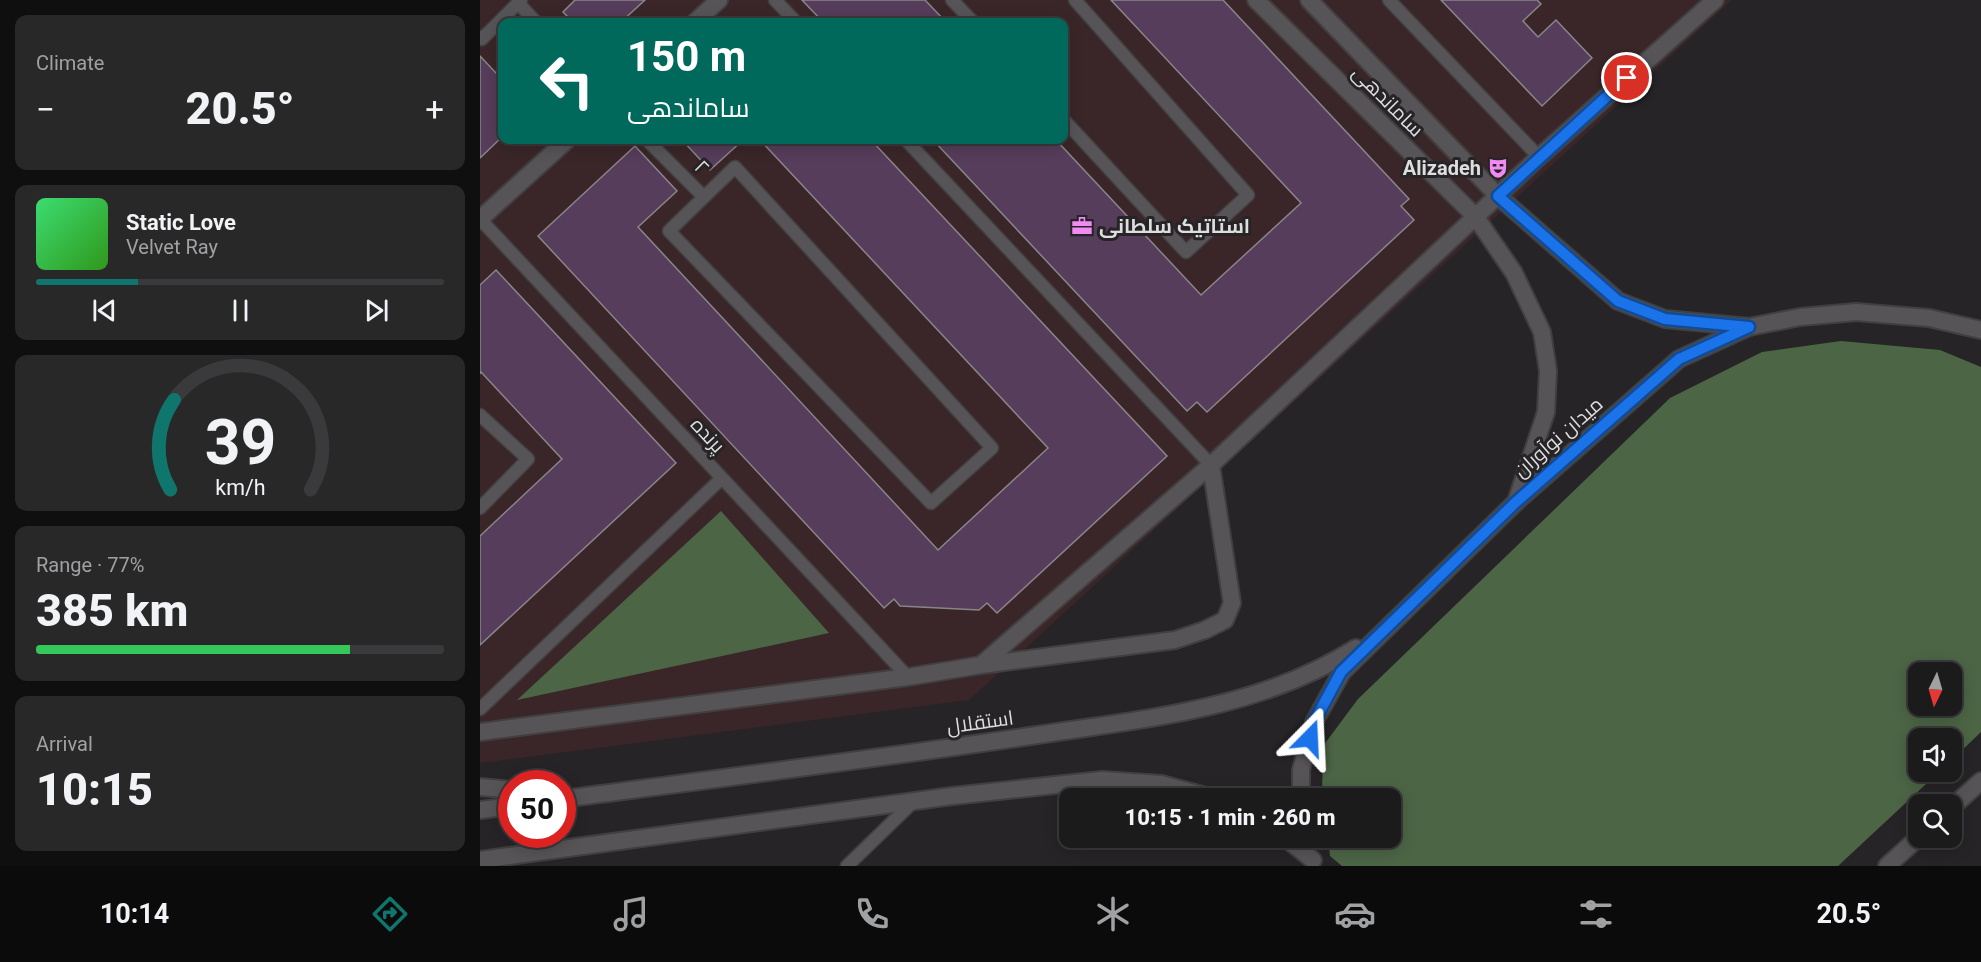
<!DOCTYPE html>
<meta charset="utf-8">
<style>
:root{--surface:#1c1b1c;--page:#292829;--text:#f1f3f6;--muted:#a0a1a3;--line:#3a393b;--accent:#0f766e}
body{margin:0;font-family:Roboto,Cairo,sans-serif;background:var(--page);color:var(--text);height:100vh;display:flex;flex-direction:column;font-size:22px;white-space:nowrap}
*{box-sizing:border-box;margin:0}
p{font-size:20px;color:var(--muted)}
.icon{flex:none;width:33px;height:33px;fill:none;stroke:currentColor;stroke-width:2;stroke-linecap:round;stroke-linejoin:round}
.map{position:relative;flex:1;overflow:hidden}
.panel{display:flex;flex-direction:column;gap:15px;padding:15px;background:#0f0f0f;width:480px}
.panel>*{flex:none}
.guide{position:absolute;left:18px;top:18px;width:570px;height:126px;border-radius:12px;box-shadow:0 3px 15px #0003,0 0 0 2px var(--line);background:#00695c;color:#fff;overflow:hidden}
.needle{width:39px;rotate:185deg}
.controls{position:absolute;left:1428px;top:662px;display:grid;gap:12px}
.controls a{display:grid;place-items:center;width:54px;height:54px;border-radius:12px;background:var(--surface);box-shadow:0 3px 15px #0003,0 0 0 2px var(--line);font-size:30px}
.speed{position:absolute;left:18px;top:770px;display:flex;gap:12px;font-size:30px;font-weight:700;text-align:center}
.speed>*{display:grid;place-content:center;width:78px;height:78px;border-radius:50%;background:var(--surface);box-shadow:0 3px 15px #0003,0 0 0 2px var(--line);line-height:1}
.speed .limit{border:9px solid #d22;background:#fff;color:#111}
.pin{position:absolute;display:grid;place-items:center;width:51px;height:51px;color:#fff;margin:-26px;border:3px solid #fff;border-radius:50%;box-shadow:0 2px 6px #0007}
.me{position:absolute;width:66px;margin:-33px;rotate:21deg;stroke-linejoin:round;filter:drop-shadow(0 0 4px #0008)}
.turn{display:flex;align-items:center;gap:21px;height:126px;padding:0 30px;font-size:27px}
.turn .icon{width:78px;height:78px;stroke-width:2.5}
.turn b{display:block;font-size:42px;line-height:51px}
.big{font-size:45px;font-weight:800;line-height:1.1}
.panel .card{flex:1;display:flex;flex-direction:column;justify-content:center;gap:9px;min-width:0;padding:0 21px;border-radius:12px;background:var(--page)}
.panel .dial{align-items:center;gap:0}
.dial svg{height:156px;overflow:visible;fill:none;stroke:var(--line);stroke-width:7;stroke-linecap:round;text-anchor:middle}
.dial text{fill:var(--text);stroke:none}
.song{display:flex;align-items:center;gap:18px}
.cover{width:72px;height:72px;border-radius:9px;background:linear-gradient(135deg,hsl(140 70% 55%),hsl(110 70% 35%))}
.played{height:6px;border-radius:3px;background:linear-gradient(90deg,var(--accent) 25%,var(--line) 25%)}
.keys{display:flex;justify-content:space-around;direction:ltr}
.heat{display:flex;justify-content:space-between;align-items:center;font-size:33px;direction:ltr}
.charge{height:9px;border-radius:4px;background:linear-gradient(90deg,#34c759 77%,var(--line) 0)}
.trip{position:absolute;left:579px;top:788px;width:342px;height:60px;border-radius:12px;background:var(--surface);box-shadow:0 3px 15px #0003,0 0 0 2px var(--line);font-weight:800;line-height:60px;text-align:center}
.tab-bar{display:flex;height:96px;justify-content:space-around;align-items:center;background:#0b0b0b;color:var(--muted)}
.tab-bar .icon{width:42px;height:42px}
.tab-bar .current{color:var(--accent)}
.tab-bar b{font-size:27px;color:var(--text)}
main{display:flex;flex:1;min-height:0}
.map>svg:first-child{display:block}
</style>
<main>
<section class="panel">
<div class="card"><p>Climate</p>
<div class="heat"><a>−</a><b class="big">20.5°</b><a>+</a></div>
</div>
<div class="card">
<div class="song"><i class="cover"></i><div><b>Static Love</b><p>Velvet Ray</p></div></div>
<div class="played"></div>
<div class="keys"><svg class="icon" aria-label="previous" viewBox="0 0 24 24"><path d="M18 5L8 12l10 7zM5 5v14"/></svg><svg class="icon" aria-label="pause" viewBox="0 0 24 24"><path d="M8 5v14M16 5v14"/></svg><svg class="icon" aria-label="next" viewBox="0 0 24 24"><path d="M6 5l10 7-10 7zM19 5v14"/></svg></div>
</div>
<div class="card dial"><svg viewBox="0 0 100 80">
<path d="M14 69A42 42 0 1 1 86 69"/>
<path d="M14 69A42 42 0 0 1 16 23" stroke="#0f766e"/>
<text x="50" y="56" font-size="32" font-weight="700">39</text>
<text x="50" y="72" font-size="11">km/h</text>
</svg></div>
<div class="card"><p>Range · 77%</p><b class="big">385 km</b><div class="charge"></div></div>
<div class="card"><p>Arrival</p><b class="big">10:15</b></div>
</section>
<div class="map">
<svg width="1501" height="866" viewBox="0 0 1501 866">
<rect width="100%" height="100%" fill="#262426"/>
<path fill="#3a2629" fill-rule="evenodd" d="M 0,0 L 1252,0 L 489,700 L 0,763 ZM 22,22 L 584,22 L 584,140 L 22,140 Z"/>
<path fill="#4c6545" fill-rule="evenodd" d="M 1361,341 L 1460,350 L 1501,367 L 1501,732 L 1472,760 L 1472,738 L 1438,738 L 1438,771 L 1460,771 L 1358,866 L 862,866 L 850,856 L 848,837 L 910,837 L 910,798 L 842,798 L 843,746 L 878,699 L 1190,398 L 1282,352 ZM 1438,672 L 1472,672 L 1472,705 L 1438,705 Z
M 241,511 L 349,633 L 37,700 Z"/>
<path fill="#563d5b" stroke="#888689" stroke-width="1.5" d="M 95,0 L 165,0 L 141,22 L 93,22 L 83,12 Z
M 322,0 L 445,0 L 466,22 L 343,22 Z
M 631,0 L 743,0 L 929,199 L 921,206 L 934,220 L 727,412 L 717,402 L 707,411 L 453,140 L 576,140 L 721,295 L 821,203 Z
M 961,0 L 1057,0 L 1061,4 L 1043,21 L 1058,37 L 1076,20 L 1112,58 L 1062,106 Z
M 0,56 L 16,73 L 22,68 L 22,137 L 0,158 Z
M 202,140 L 263,140 L 230,170 Z
M 280,140 L 391,140 L 687,456 L 517,613 L 507,603 L 499,610 L 420,606 L 414,599 L 404,608 L 58,236 L 155,146 L 197,191 L 158,227 L 458,550 L 568,448 Z
M 16,270 L 196,463 L 0,645 L 0,536 L 82,459 L 1,372 L 0,374 L 0,285 Z"/>
<g fill="none" stroke-linecap="round" stroke-linejoin="round">
<g stroke="#414041" stroke-width="15">
<path id="service" d="M 295,0 L 316,22
M 472,0 L 493,22
M 909,0 L 1059,157
M 38,3 L 56,22
M 0,37 L 2,39 L 41,0
M 584,120 L 706,252 L 768,195 L 595,0
M 167,140 L 224,197
M 426,140 L 731,465
M 255,167 L 512,448 L 451,503 L 189,231 Z
M 0,219 L 428,677
M 0,415 L 48,459 L 0,508
M 0,709 L 242,478
M 367,866 L 433,802"/>
</g>
<g stroke="#414041" stroke-width="20">
<path id="tertiary" d="M 776,0 L 995,216 L 1034,273 L 1062,332 L 1068,371 L 1066,412 L 1036,502
M 829,0 L 1018,196 L 1138,301 L 1185,319 L 1269,327
M 215,22 L 239,0
M 0,219 L 87,140
M 501,665 L 731,465
M 0,732 L 428,677 L 501,665 L 695,640 L 725,630 L 745,620 L 752,603 L 731,465 L 1059,157 L 1235,0"/>
</g>
<g stroke="#414041" stroke-width="20">
<path id="secondary" d="M 0,787 L 32,790
M 821,798 L 821,770 L 834,722 L 862,672 L 1036,502 L 1199,359 L 1269,327 L 1320,317 L 1376,312 L 1449,318 L 1501,330
M 82,799 C 234,779 386,760 537,738 C 651,720 776,712 876,648
M 1472,807 L 1501,781
M 0,810 L 32,806
M 804,837 L 833,860
M 0,860 L 472,796 L 622,780 L 681,784 L 733,798
M 1407,866 L 1439,837"/>
</g>
<use href="#service" stroke="#575457" stroke-width="12"/>
<use href="#tertiary" stroke="#575457" stroke-width="16"/>
<use href="#secondary" stroke="#575457" stroke-width="16"/>
</g>
<g fill="none" stroke-linecap="round" stroke-linejoin="round">
<g stroke="#114b97" stroke-width="15">
<path id="route" d="M 830,738 L 834,722 L 861,672 L 1036,502 L 1199,359 L 1269,327 L 1185,319 L 1138,301 L 1018,196 L 1147,78"/>
</g>
<use href="#route" stroke="#1a73e8" stroke-width="10"/>
</g>
<defs>
<g id="theatre-bare" transform="scale(1.62)"><path d="M-5-5.5Q0-4 5-5.5V0Q5 5 0 6Q-5 5-5 0ZM-3.3-2.5H-1v1.5H-3.3ZM1-2.5H3.3v1.5H1ZM-2.8 1Q0 5.5 2.8 1Z" fill="#f28af3" stroke="#262426" stroke-width="2.5" paint-order="stroke"/></g>
<g id="office-bare" transform="scale(1.62)"><path d="M-6-3h4V-5.5h4V-3h4V5H-6ZM-1-4.5V-3h2v-1.5ZM-6 0V1H6V0Z" fill="#f28af3" stroke="#262426" stroke-width="2.5" paint-order="stroke"/></g>
</defs>
<g fill-rule="evenodd">
<use href="#theatre-bare" x="1018" y="168"/>
<use href="#office-bare" x="602" y="226"/>
</g>
<g text-anchor="middle" stroke-width="6" stroke-linejoin="round" paint-order="stroke">
<g font-size="20" fill="#dfdedf" stroke="#262426">
<text transform="translate(908 101) rotate(45)" y="7">ساماندهی</text>
<text transform="translate(222 167) rotate(45)" y="7">۲</text>
<text transform="translate(228 435) rotate(47)" y="7">پرنده</text>
<text transform="translate(1078 437) rotate(-41)" y="7">میدان نوآوران</text>
<text transform="translate(500 722) rotate(-8)" y="7">استقلال</text>
</g>
<g font-size="20" font-weight="bold" fill="#dfdedf" stroke="#262426" text-anchor="end">
<text x="1001" y="175">Alizadeh</text>
<text x="619" y="233" text-anchor="start">استاتیک سلطانی</text>
</g>
</g>
</svg>
<div class="controls">
<a><svg class="needle" viewBox="-14 -14 28 28"><path d="M0-13l5 13h-10z" fill="#e53935"/><path d="M0 13l5-13h-10z" fill="#a0a1a3"/></svg></a>
<a><svg class="icon" aria-label="sound" viewBox="0 0 24 24"><path d="M4 9h4l5-4v14l-5-4H4zM17 9q2 3 0 6"/></svg></a>
<a><svg class="icon" aria-label="search" viewBox="0 0 24 24"><circle cx="10" cy="10" r="6"/><path d="M15 15l6 6"/></svg></a>
</div>
<div class="speed"><div class="limit">50</div></div>
<div class="pin" style="left:1147px;top:78px;background:#d93025"><svg class="icon" aria-label="arrive" viewBox="0 0 24 24"><path d="M6 21V4h12l-3 4 3 4H6"/></svg></div>
<svg class="me" style="left:830px;top:738px" viewBox="-20 -20 40 40"><path d="M0-17L14 15 0 8-14 15z" fill="#1a73e8" stroke="#fff" stroke-width="4"/></svg>
<div class="trip">10:15 · 1 min · 260 m</div>
<div class="guide">
<div class="turn"><svg class="icon" aria-label="left" viewBox="0 0 24 24"><path d="M17 20v-9H6M10 6l-5 5 5 5"/></svg><div><b>150 m</b>ساماندهی</div></div>
</div>
</div>
</main>
<nav class="tab-bar">
<b>10:14</b>
<svg class="icon current" aria-label="directions" viewBox="0 0 24 24"><path d="M12 3l9 9-9 9-9-9zM9 14v-3h6M13 9l2 2-2 2"/></svg>
<svg class="icon" aria-label="music" viewBox="0 0 24 24"><path d="M9 18V5l10-2v13"/><circle cx="6" cy="18" r="3"/><circle cx="16" cy="16" r="3"/></svg>
<svg class="icon" aria-label="phone" viewBox="0 0 24 24"><path d="M5 4h4l2 5-3 2q2 4 5 5l2-3 5 2v4C11 20 4 13 5 4z"/></svg>
<svg class="icon" aria-label="climate" viewBox="0 0 24 24"><path d="M12 3v18M4 7l16 10M4 17L20 7"/></svg>
<svg class="icon" aria-label="car" viewBox="0 0 24 24"><path d="M5 17H2v-5l4-1 3-4h7l3 4 3 1v5h-3M9 17h6M6 11h13"/><circle cx="7" cy="17" r="2"/><circle cx="17" cy="17" r="2"/></svg>
<svg class="icon" aria-label="filters" viewBox="0 0 24 24"><path d="M4 7h16M4 17h16"/><circle cx="9" cy="7" r="2"/><circle cx="15" cy="17" r="2"/></svg>
<b>20.5°</b>
</nav>
